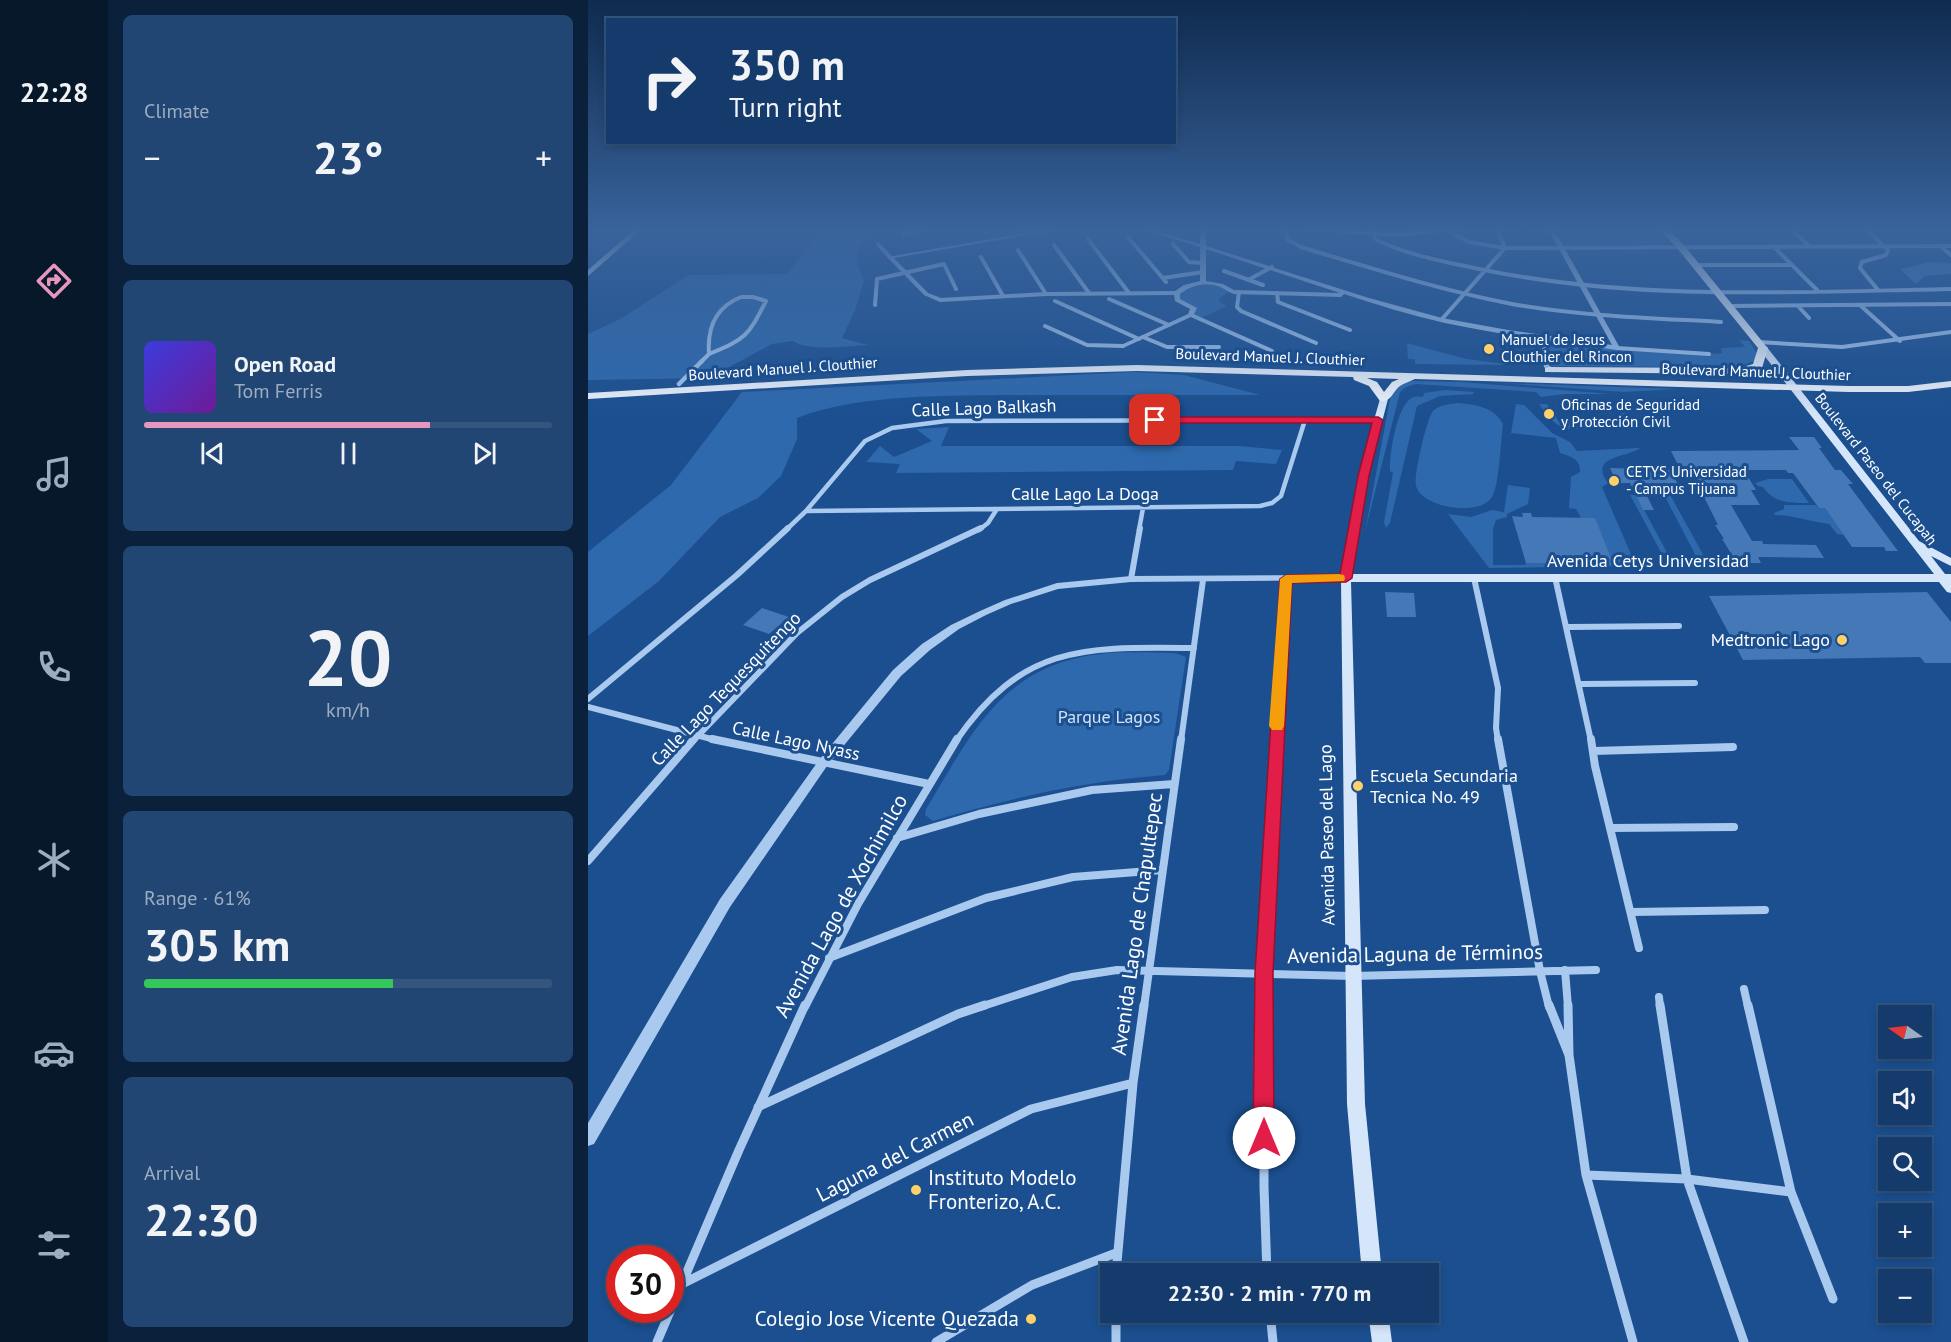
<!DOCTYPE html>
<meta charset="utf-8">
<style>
:root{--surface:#143b6b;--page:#214673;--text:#f1f3f6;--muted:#9dadc1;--line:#33557e;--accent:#e797bd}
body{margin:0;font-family:"PT Sans",sans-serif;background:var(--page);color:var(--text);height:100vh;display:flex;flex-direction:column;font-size:22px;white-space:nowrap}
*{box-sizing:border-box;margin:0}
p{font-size:20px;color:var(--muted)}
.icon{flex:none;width:33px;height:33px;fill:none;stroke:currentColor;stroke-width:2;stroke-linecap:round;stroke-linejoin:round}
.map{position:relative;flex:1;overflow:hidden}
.details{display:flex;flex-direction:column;gap:15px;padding:15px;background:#0b203b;width:480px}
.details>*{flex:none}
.guide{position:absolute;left:18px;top:18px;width:570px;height:126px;border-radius:0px;box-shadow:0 3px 9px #0003,0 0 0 2px var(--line);background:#143b6b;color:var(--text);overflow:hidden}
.needle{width:39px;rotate:284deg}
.controls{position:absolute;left:1290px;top:1005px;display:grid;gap:12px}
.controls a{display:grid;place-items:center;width:54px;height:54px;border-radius:0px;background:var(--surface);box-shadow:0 3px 9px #0003,0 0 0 2px var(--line);font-size:30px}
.speed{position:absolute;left:18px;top:1245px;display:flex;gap:12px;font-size:30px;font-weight:700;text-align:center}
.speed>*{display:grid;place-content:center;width:78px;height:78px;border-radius:50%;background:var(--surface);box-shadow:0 3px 9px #0003,0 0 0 2px var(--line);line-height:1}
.speed .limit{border:9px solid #d22;background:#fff;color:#111}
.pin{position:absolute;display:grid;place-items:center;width:51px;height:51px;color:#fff;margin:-26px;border-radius:12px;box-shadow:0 3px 9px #0006}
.me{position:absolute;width:66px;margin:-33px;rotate:0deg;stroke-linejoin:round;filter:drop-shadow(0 0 4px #0008)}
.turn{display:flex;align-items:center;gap:21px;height:126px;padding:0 24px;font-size:27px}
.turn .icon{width:78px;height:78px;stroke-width:2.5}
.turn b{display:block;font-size:42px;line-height:51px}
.big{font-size:45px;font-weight:700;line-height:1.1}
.details .card{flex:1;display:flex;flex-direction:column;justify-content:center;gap:9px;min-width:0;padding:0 21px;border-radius:9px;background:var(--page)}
.details .dial{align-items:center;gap:0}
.dial b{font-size:78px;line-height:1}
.song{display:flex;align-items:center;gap:18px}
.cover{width:72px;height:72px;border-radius:9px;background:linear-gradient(135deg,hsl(240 70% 55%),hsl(280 70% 35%))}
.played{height:6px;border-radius:3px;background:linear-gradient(90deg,var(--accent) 70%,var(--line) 70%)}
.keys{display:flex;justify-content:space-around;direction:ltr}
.heat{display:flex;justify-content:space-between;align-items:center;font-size:33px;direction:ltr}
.charge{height:9px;border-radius:4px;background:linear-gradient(90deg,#34c759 61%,var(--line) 0)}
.trip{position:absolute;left:512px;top:1263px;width:339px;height:60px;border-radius:0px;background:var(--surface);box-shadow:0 3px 9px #0003,0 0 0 2px var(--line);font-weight:700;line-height:60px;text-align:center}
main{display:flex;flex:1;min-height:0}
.tab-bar{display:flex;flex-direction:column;width:108px;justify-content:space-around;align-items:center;background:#08182b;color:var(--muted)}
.tab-bar .icon{width:42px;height:42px}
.tab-bar .on{color:var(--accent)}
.tab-bar b{font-size:27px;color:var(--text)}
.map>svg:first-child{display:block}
</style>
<main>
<nav class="tab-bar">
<b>22:28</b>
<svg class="icon on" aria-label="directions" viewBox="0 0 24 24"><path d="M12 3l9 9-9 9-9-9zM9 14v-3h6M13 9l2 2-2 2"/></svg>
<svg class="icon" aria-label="music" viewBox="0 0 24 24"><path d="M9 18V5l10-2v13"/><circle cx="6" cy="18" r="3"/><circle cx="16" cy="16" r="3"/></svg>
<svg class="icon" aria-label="phone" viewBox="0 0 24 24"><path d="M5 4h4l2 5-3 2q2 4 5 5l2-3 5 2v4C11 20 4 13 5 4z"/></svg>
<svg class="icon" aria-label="climate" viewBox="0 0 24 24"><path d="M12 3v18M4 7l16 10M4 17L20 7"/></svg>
<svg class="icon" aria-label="car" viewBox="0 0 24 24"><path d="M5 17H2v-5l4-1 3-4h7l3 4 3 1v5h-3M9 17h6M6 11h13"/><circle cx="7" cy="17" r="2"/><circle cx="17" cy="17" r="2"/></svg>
<svg class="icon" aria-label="filters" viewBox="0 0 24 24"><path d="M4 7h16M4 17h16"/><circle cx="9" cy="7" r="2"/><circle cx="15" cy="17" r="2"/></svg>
</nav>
<section class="details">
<div class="card"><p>Climate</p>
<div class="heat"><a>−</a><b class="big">23°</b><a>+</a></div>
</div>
<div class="card">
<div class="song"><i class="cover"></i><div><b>Open Road</b><p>Tom Ferris</p></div></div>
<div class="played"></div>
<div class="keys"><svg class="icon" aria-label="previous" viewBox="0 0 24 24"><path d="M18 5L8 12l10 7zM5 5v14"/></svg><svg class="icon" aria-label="pause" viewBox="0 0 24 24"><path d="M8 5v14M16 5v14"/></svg><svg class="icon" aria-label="next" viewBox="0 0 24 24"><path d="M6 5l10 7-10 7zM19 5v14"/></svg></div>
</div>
<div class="card dial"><b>20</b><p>km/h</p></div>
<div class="card"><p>Range · 61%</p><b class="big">305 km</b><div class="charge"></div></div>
<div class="card"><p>Arrival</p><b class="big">22:30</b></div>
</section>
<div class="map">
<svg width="1363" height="1342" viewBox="0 0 1363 1342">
<rect width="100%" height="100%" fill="#1b4f8f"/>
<path fill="#2e69ad" d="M 212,229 L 278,229 L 281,233 L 273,246 L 268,260 L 276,281 L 267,310 L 254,338 L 280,345 C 260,346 221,352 205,341 L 184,344 L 121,378 L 0,380 L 0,334 L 32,319 L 101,275 L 199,274 L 231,233 Z
M 970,229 L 1068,229 L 1083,244 L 979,245 Z
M 607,284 L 625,284 L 641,291 L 631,299 L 631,302 L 639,306 L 611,319 L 603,315 L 606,310 L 591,301 L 589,293 Z
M 956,340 L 1031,349 L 1128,354 L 1134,353 L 1133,348 L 1157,347 L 1151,340 L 1161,341 L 1169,353 L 1169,360 L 1149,367 L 963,366 L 961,346 Z
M 819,343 L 878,359 L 925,365 L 827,364 L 827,359 L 820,359 Z
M 546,372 L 596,375 L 672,395 C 594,395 517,395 439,395 C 370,396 273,393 209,418 L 209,439 L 193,476 L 170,498 L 132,517 L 71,581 L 0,636 L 0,552 L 83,485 L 154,392 Z
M 820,381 L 873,382 L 1023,394 L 977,394 L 953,397 L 948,392 L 828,384 L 818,387 L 812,392 L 777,532 L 803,394 L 805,390 Z
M 912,383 L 1089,389 L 1036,392 Z
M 858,390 L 886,392 L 885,394 L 852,396 L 829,406 L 802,523 L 798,528 L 796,522 L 805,473 L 802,471 C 801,456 809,401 826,397 C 829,396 832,397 835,397 L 836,393 Z
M 871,403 C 889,405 906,407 915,424 C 913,439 911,487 904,497 C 892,517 834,508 828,486 C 825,477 839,417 845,411 C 852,404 862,404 871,403 Z
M 1034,403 L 1043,428 C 1030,429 1017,429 1004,429 C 975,430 968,429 951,404 L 959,404 L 972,423 L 1029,423 Z
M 928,404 L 936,405 L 964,433 L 982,442 L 989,451 L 1052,448 C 1038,458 1000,456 1020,483 L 1014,487 L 1048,566 L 901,568 L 860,514 L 883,517 L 904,510 L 916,512 L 920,485 L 942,488 L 940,504 L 919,514 L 919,517 L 908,520 L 905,529 L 905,565 L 937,565 L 938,563 L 1026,565 L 1007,519 L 993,518 L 988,509 L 981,508 L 983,477 L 992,472 C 993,459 982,456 972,453 L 968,438 L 923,433 Z
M 361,427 L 353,446 L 651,446 L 694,450 L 688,464 L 648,461 L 645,470 L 308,473 L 312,464 L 278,462 L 292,446 L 306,457 L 344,441 L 328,429 Z
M 1180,479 L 1204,479 L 1221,503 C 1202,503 1187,504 1175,487 L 1170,486 L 1167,483 Z
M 1074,491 L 1080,491 L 1117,558 L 1121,558 L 1124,566 L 1103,567 L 1098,559 L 1109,558 Z
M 1042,495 L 1048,495 L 1082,558 L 1092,559 L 1096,567 L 1081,567 Z
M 1196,505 L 1228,505 L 1231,508 L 1237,508 L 1256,535 L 1249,534 L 1241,524 C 1222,522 1206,515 1187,515 L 1186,513 L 1196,509 Z
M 587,653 L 598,657 L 581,770 L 577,775 C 498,781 421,798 345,821 L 337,815 L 338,809 C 384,733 414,665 513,654 C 537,651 562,653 587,653 Z"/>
<path fill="#4478b7" d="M 1342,262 L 1363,263 L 1363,274 L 1337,276 L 1328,284 L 1312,269 Z
M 1201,437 L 1226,437 L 1234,448 L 1231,448 L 1247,470 L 1253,470 L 1265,484 L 1260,484 L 1310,551 L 1298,551 L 1296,547 L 1264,547 L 1237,508 L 1231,508 L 1205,473 L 1200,473 L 1198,470 L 1156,470 L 1168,490 L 1163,490 L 1172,505 L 1143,505 L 1164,541 L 1174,541 L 1175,544 L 1228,545 L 1236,558 L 1170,557 L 1173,563 L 1149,563 L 1134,539 L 1136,539 L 1127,525 L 1130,525 L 1102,469 L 1092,469 L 1083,451 L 1211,450 Z
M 1022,468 L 1082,470 L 1090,484 L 1053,484 L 1066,510 L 1055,510 L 1042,483 L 1029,483 Z
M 934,513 L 943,513 L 944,517 L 1007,518 L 1026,565 L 938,563 L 924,516 L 935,517 Z
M 797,592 L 826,593 L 828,617 L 799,617 Z
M 1339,592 L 1363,622 L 1363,663 L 1337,663 L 1332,657 L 1155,660 L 1121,596 Z
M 174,608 L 201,617 L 181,634 L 155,625 Z"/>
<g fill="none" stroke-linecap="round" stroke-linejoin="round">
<path stroke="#a9c9ee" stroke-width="4" d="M 435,229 L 453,233
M 697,229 L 700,240 L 713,247 C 783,268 852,290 924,304 C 993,316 1063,318 1133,322
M 857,229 L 881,242 L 917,248 L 1363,246
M 1203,229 L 1220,245
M 1278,229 L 1300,250 L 1298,255 L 1274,262 L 1272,268 L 1290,290
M 785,230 L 787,239 C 821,256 859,262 896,270 C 1050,301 1207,292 1363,289
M 316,234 L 340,229
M 540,237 L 578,282
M 500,239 L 541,293
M 290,244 L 302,257
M 585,244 L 601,262 L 614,263
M 466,245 L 501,293
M 1185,246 L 1229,290
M 1352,246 L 1363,255
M 430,250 L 458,294
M 393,257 L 415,296
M 1108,265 L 1204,265
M 636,271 L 675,285
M 575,278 L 615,272
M 660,280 L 684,267
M 651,292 L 649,307 L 653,311 L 728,343
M 689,293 L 690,302 L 762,330
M 153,297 L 165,297 L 178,301 C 160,336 158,339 121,354 C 119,328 128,307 153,297 Z
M 521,299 L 581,325
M 467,301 L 551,339
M 287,305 L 289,279 L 356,264 L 368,289
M 1141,306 L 1363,304
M 1210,306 L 1221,318
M 1273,306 L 1312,341
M 603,315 L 684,351
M 854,319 L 917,248 L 909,229
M 457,326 L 499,345 L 535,346
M 555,337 L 579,347 L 631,347
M 947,337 L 956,346 L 958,363
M 1170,342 L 1254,347 L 1363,332
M 1029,348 L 1121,354
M 112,363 L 121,354"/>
<path stroke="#a9c9ee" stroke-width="4.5" d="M 959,361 L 958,366 L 964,370
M 91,384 L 114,361
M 218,511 L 672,506 L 684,503 L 693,496 L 717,420
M 198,530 L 218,511 L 277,441 L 304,428 L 358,421 L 790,420
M 391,530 L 400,523 L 409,509
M 551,530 L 555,508"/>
<path stroke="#a9c9ee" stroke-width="6" d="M 967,577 L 1003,741
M 886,578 L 910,688 L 908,728 L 910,741
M 543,579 L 552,528
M 980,627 L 1091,626
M 994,684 L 1107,683
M 0,699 L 149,575 L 200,528
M 0,707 L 131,741
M 105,741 L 209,633 L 254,597 L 282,580 L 393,528
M 368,741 C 435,643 498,647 606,648
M 593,741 L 615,580
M 688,741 L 698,580"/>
<path stroke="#a9c9ee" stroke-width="8" d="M 124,739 L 341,784
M 910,739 L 952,971 L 961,1007
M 1003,739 L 1007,766 L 1051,948
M 1005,751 L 1145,747
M 1023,828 L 1146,827
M 309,838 L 391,814 L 504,790 L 586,784
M 0,861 L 106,739
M 1044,912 L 1177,910
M 241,958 L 398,898 L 485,877 L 574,870
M 977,970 L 980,1007
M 1156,989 L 1160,1007
M 1071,997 L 1072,1007
M 217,1007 L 270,904 L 369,739
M 392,1007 L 484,977 L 529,970 L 764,976 L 1008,970
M 556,1007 L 593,739
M 676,1007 L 688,739"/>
<path stroke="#a9c9ee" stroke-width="9" d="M 676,1005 L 676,1187 L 679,1274
M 961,1005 L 981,1055
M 980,1005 L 981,1055 L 998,1175 L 1045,1342
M 1072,1005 L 1099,1179 L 1156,1342
M 1160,1005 L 1203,1192 L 1245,1299
M 170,1107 L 370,1014 L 397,1005
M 998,1175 L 1099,1179 L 1203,1192
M 528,1274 L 545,1083 L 556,1005
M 94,1284 L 443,1109 L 545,1083
M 528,1312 L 528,1342
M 682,1312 L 685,1342
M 69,1342 L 151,1150 L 217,1005
M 348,1342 L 444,1285 L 528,1253"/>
<path fill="#a9c9ee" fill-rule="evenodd" d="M 460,229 L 475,229 L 306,258 L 340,293 L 353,298 L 458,292 L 587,291 L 596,285 L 612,281 L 612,247 L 552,229 L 562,229 L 612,244 L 612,229 L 618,229 L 618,246 L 781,298 L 854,318 L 920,330 L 1024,345 L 960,229 L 966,229 L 1032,348 L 1029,350 C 971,342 914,335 857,323 C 823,315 789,305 756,294 L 753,297 L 646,294 C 640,292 637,289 632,287 C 619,281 603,285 592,294 L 592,299 L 609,308 L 605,316 L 535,348 L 532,346 L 533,345 L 600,314 L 602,309 L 587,301 L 586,295 L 458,296 L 352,302 L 336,295 L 299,257 ZM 618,249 L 752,293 L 646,290 L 635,284 L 618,281 Z
M 758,575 L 761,576 L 763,578 L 761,580 L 543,582 L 470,589 L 423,604 L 398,615 L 371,629 L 342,650 L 313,676 L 239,766 L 142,907 L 6,1144 L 0,1146 L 0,1123 L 132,899 L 231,760 L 305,670 L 334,644 L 363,625 L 392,611 L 417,600 L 469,583 L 543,576 Z"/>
<path fill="#d6e6fa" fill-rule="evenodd" d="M 47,229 L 54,229 L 0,276 L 0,270 Z
M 699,229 L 810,233 L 851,229 L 882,229 L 810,237 Z
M 1172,346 L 1178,346 L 1331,541 L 1363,558 L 1363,566 L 1343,556 L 1357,574 L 1363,574 L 1363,593 L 1359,592 L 1351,582 L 763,582 L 777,1104 L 794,1274 L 774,1274 L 759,1104 L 753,578 L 770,476 L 792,399 L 796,396 L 800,399 L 780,476 L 764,574 L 1346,574 L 1172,350 Z
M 780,1312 L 800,1312 L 804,1342 L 784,1342 Z"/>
<path fill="#f0f6ff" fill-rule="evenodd" d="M 1071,229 L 1080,229 L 1095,244 L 1178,346 L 1180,348 L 1174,368 L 1153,374 L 957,372 L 957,368 L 961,367 L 1152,368 L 1165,364 L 1170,348 L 1089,248 Z
M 549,365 L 1261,386 L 1320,386 L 1363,381 L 1363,387 L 1320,392 L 1261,392 L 827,379 C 823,381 816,383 812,386 C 804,392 804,402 792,401 L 781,386 L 766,380 L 765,377 L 549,371 L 379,376 L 0,399 L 0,393 L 379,370 ZM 779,378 L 811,379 L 804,382 L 796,392 L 789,382 Z"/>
</g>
<linearGradient id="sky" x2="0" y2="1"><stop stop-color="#0f2b4f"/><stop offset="0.55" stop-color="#39639b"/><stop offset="1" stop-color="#39639b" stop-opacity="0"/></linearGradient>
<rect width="1363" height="417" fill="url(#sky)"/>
<path fill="#e11d48" stroke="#92132f" stroke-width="1.5" d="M 790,417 L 795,420 L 781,476 L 764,578 L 758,582 L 704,583 L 685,973 L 686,1138 L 683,1145 L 676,1148 L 668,1145 L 665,1138 L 667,973 L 692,579 L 698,575 L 752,574 L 770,476 L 784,423 L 567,423 L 562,420 L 567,417 Z"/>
<path fill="#f59e0b" d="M 751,574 L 756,575 L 757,578 L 756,581 L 704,583 L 696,726 L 694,730 L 684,730 L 681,726 L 692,579 L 698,575 Z"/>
<g fill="#ffd166" stroke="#1b4f8f" stroke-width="2">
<circle cx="901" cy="349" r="6"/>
<circle cx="961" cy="414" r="6"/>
<circle cx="1026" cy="481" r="6"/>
<circle cx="1254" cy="640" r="6"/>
<circle cx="770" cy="786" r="6"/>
<circle cx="328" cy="1190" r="6"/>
<circle cx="443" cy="1319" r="6"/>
</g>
<g text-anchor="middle" stroke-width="6" stroke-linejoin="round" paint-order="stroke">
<g font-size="15" fill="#fff" stroke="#1b4f8f" text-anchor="start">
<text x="913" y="345">Manuel de Jesus<tspan x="913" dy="17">Clouthier del Rincon</tspan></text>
<text x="973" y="410">Oficinas de Seguridad<tspan x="973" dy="17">y Protección Civil</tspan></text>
<text x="1038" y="477">CETYS Universidad<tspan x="1038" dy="17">- Campus Tijuana</tspan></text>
</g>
<g font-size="15" fill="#fff" stroke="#1b4f8f">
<text transform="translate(682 357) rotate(2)" y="5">Boulevard Manuel J. Clouthier</text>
<text transform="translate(195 369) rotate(-4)" y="5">Boulevard Manuel J. Clouthier</text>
<text transform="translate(1168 372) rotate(2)" y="5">Boulevard Manuel J. Clouthier</text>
<text transform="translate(1288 469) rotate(52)" y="5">Boulevard Paseo del Cucapah</text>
</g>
<g font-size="18" fill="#fff" stroke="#1b4f8f">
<text transform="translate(396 408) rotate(-2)" y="6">Calle Lago Balkash</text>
<text x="497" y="500">Calle Lago La Doga</text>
<text x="1060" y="567">Avenida Cetys Universidad</text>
<text transform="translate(138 689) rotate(-46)" y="6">Calle Lago Tequesquitengo</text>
<text transform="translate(208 741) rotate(12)" y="6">Calle Lago Nyass</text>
<text transform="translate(739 835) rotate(-91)" y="6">Avenida Paseo del Lago</text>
</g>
<g font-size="18" fill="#fff" stroke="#1b4f8f" text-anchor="end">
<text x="1242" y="646">Medtronic Lago</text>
<text x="782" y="782" text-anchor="start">Escuela Secundaria<tspan x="782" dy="21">Tecnica No. 49</tspan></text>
</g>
<g font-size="18" fill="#cfe3fa" stroke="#1b4f8f">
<text x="521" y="723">Parque Lagos</text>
</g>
<g font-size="21" fill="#fff" stroke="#1b4f8f">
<text transform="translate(253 906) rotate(-61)" y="7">Avenida Lago de Xochimilco</text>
<text transform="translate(549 924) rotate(-82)" y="7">Avenida Lago de Chapultepec</text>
<text transform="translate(827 954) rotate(-1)" y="7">Avenida Laguna de Términos</text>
<text transform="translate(307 1157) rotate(-27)" y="7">Laguna del Carmen</text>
</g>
<g font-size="21" fill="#fff" stroke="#1b4f8f" text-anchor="start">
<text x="340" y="1185">Instituto Modelo<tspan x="340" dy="24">Fronterizo, A.C.</tspan></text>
<text x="431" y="1326" text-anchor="end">Colegio Jose Vicente Quezada</text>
</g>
</g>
</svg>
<div class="controls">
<a><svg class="needle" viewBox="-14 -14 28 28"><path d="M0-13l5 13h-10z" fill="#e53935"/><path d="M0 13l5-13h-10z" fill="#9dadc1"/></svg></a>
<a><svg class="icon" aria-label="sound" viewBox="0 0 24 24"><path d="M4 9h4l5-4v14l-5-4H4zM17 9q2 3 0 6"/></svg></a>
<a><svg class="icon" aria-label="search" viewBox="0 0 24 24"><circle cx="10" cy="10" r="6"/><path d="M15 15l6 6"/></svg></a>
<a>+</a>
<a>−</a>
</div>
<div class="speed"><div class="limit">30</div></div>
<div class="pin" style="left:567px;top:420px;background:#d93025"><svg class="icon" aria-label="arrive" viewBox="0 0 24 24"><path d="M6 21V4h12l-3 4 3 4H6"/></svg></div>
<svg class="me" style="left:676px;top:1138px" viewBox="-20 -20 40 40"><circle r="19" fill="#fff"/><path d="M0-13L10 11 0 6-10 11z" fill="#e11d48"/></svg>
<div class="trip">22:30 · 2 min · 770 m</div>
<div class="guide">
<div class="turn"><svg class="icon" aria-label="right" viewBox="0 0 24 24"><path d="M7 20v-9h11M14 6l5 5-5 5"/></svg><div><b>350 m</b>Turn right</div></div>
</div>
</div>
</main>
